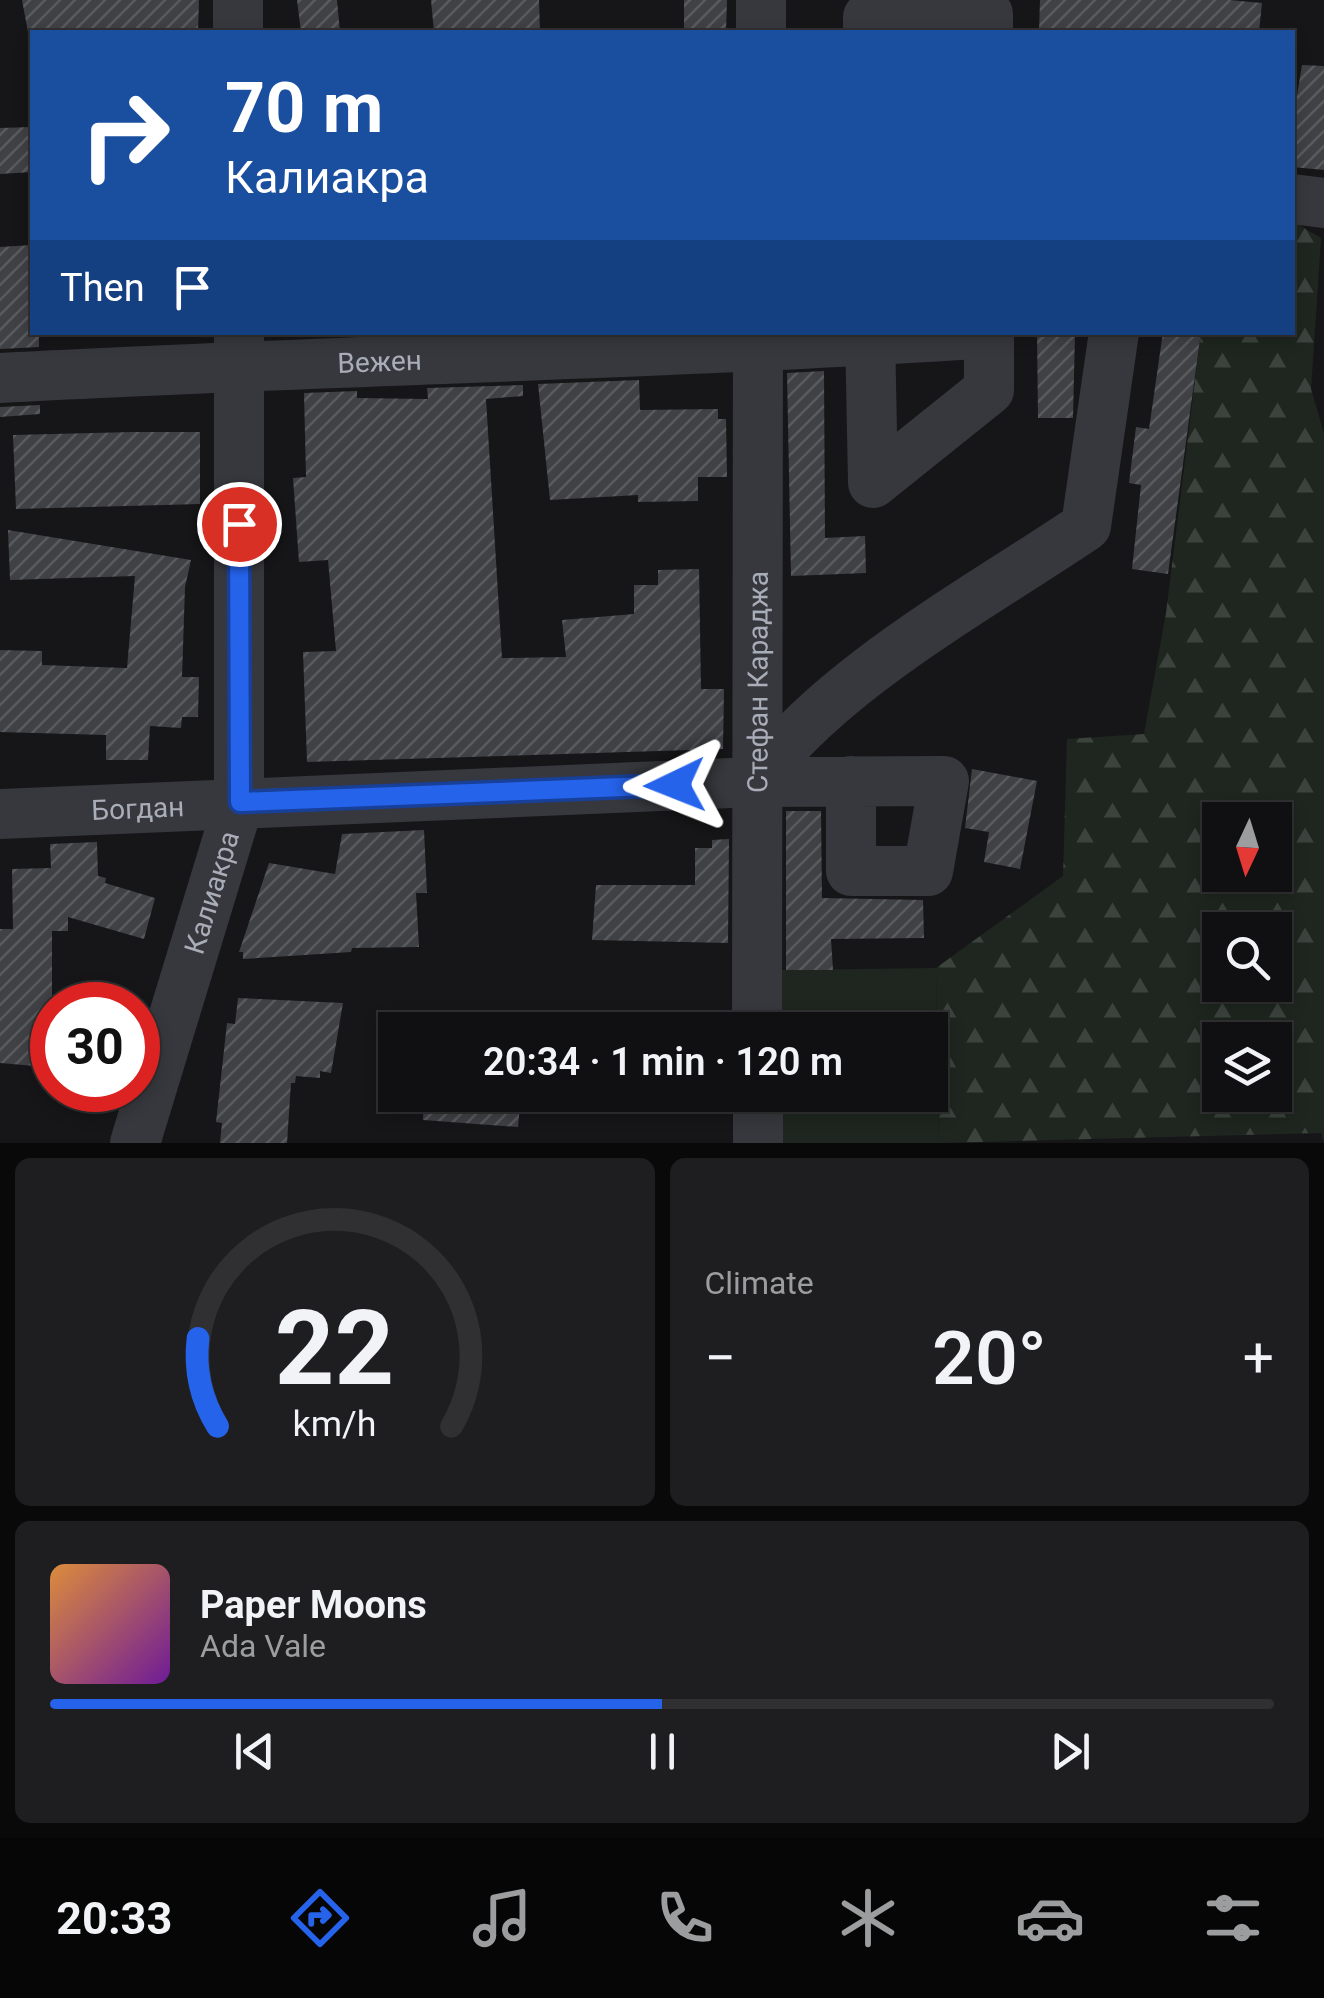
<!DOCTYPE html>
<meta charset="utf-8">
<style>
:root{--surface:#101012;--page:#1e1e20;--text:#f1f3f6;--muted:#9c9d9f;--line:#303032;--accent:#2563eb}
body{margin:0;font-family:Roboto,sans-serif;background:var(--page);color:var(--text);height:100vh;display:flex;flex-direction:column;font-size:38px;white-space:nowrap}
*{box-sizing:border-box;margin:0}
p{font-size:32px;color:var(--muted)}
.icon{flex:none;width:55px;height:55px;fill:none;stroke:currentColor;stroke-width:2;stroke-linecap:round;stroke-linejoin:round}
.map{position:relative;height:1143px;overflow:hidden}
.sheet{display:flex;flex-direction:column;gap:15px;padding:15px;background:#09090a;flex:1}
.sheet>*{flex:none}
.guide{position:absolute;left:30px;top:30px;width:1265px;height:305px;border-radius:0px;box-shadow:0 5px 15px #0003,0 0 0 2px var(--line);background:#1a4fa0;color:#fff;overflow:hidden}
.needle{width:65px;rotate:184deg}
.controls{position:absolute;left:1202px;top:802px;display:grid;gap:20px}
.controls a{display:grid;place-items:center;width:90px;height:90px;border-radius:0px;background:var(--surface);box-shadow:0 5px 15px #0003,0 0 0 2px var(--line);font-size:50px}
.speed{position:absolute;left:30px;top:982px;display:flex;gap:20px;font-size:50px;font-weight:700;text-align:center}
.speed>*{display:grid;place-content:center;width:130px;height:130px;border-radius:50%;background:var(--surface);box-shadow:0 5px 15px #0003,0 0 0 2px var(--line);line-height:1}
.speed .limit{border:15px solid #d22;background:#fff;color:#111}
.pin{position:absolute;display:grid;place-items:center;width:85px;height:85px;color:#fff;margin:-42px;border:5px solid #fff;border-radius:50%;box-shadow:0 2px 10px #0007}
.me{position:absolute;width:110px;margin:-55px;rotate:268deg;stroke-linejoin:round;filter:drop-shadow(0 0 8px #0008)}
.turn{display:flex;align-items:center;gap:35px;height:210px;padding:0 30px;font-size:45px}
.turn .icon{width:130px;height:130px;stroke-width:2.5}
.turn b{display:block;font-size:70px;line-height:85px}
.then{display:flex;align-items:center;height:95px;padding:0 30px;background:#0003;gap:20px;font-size:38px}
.big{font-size:75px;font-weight:600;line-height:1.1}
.sheet .widget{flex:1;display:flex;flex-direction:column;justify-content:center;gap:15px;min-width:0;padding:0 35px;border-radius:15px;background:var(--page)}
.sheet .dial{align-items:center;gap:0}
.dial svg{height:260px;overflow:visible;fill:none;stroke:var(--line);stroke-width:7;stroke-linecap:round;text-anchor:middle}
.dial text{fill:var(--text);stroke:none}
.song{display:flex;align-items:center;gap:30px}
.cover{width:120px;height:120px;border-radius:15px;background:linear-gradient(135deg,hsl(30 70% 55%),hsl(280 70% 35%))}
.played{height:10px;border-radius:5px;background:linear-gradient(90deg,var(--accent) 50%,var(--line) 50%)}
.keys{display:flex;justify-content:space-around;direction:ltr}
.heat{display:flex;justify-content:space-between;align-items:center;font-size:55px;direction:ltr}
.sheet .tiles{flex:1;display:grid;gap:15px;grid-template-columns:1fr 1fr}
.widget:last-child{grid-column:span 2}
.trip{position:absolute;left:378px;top:1012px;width:570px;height:100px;border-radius:0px;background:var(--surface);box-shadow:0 5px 15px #0003,0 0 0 2px var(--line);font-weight:600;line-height:100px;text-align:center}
.tabs{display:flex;height:160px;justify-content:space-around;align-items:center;background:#060607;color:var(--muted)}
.tabs .icon{width:70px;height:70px}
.tabs .current{color:var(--accent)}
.tabs b{font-size:45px;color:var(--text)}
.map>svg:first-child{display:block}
</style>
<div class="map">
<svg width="1324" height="1143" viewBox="0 0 1324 1143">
<defs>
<pattern id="forest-firs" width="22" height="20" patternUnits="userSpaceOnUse" patternTransform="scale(2.5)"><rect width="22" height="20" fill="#1e261f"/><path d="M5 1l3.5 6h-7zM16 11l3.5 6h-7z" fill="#3c433d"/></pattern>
<pattern id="building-hatch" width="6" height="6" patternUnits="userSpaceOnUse" patternTransform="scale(2.5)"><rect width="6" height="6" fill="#404145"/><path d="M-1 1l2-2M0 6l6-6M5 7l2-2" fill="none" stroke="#595a5e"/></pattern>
</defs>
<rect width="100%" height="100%" fill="#161618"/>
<path fill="#1e261f" d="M 936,968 L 939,1143 L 776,1143 L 776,1095 L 930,1095 L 930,1030 L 776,1030 L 777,970 Z"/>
<path fill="url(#forest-firs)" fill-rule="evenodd" d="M 1294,222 L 1321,238 L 1311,389 L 1324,433 L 1324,1143 L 1321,1133 L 939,1143 L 936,968 L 1063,876 L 1067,739 L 1144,734 L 1166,613 L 1201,333 L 1292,332 ZM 1220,820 L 1275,820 L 1275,875 L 1220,875 ZM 1220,930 L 1275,930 L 1275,985 L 1220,985 ZM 1220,1040 L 1275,1040 L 1275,1095 L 1220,1095 Z"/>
<path fill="url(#building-hatch)" d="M 22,0 L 199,0 L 198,32 L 28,32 Z
M 297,0 L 337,0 L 340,32 L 301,32 Z
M 431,0 L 539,0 L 540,32 L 434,32 Z
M 684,0 L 727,0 L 726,32 L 684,32 Z
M 1040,0 L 1229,0 L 1262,3 L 1259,32 L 1039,32 Z
M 1302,65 L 1324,66 L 1324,170 L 1292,167 L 1292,126 Z
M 32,127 L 32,172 L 0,174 L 0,128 Z
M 32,245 L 32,332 L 39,332 L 39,347 L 0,349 L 0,247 Z
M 1037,332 L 1075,332 L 1073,418 L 1038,418 Z
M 1163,332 L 1201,332 L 1168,574 L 1132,569 L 1141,485 L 1129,483 L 1136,427 L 1149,429 Z
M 824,371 L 825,538 L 865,536 L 866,573 L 791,576 L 787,373 Z
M 639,380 L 640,410 L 718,409 L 718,419 L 726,419 L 727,477 L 698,477 L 698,501 L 638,502 L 638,495 L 550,500 L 538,384 Z
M 523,385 L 523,396 L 486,399 L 502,658 L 566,657 L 562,620 L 634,614 L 634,585 L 658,585 L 658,570 L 699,569 L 701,689 L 724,689 L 723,749 L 307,762 L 303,652 L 336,651 L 328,560 L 299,562 L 293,478 L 306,477 L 304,393 L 357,391 L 357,398 L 428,399 L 427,388 Z
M 40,405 L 40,414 L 0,417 L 0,407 Z
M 133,432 L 200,432 L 200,504 L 16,509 L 13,435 Z
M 8,530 L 191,560 L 185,587 L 182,677 L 199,677 L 198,717 L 182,717 L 181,728 L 150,726 L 148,760 L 106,760 L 106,735 L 0,732 L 0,650 L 42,651 L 42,665 L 127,668 L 135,576 L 10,580 Z
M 972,769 L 1037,781 L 1020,869 L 984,862 L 989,832 L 965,828 Z
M 786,811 L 821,811 L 822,898 L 923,900 L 924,938 L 831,939 L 833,970 L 786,970 Z
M 424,830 L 427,893 L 416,893 L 419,947 L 352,948 L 351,952 L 243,959 L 243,952 L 239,952 L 269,863 L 335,874 L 342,834 Z
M 729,839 L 728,943 L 592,940 L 596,885 L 695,885 L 695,848 L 712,848 L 712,840 Z
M 97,842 L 98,876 L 106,878 L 105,883 L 155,898 L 144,939 L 68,917 L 68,931 L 52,931 L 52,1049 L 47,1067 L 0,1063 L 0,929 L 13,929 L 12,869 L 51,868 L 50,844 Z
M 238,998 L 343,1003 L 331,1073 L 320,1071 L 320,1078 L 296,1076 L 295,1083 L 291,1083 L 287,1143 L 220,1143 L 222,1123 L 216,1122 L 227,1023 L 235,1024 Z
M 424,1095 L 521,1095 L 518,1127 L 423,1120 Z"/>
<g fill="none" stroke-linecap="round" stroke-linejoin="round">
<g stroke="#37383d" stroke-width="50">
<path d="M 238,0 L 238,32"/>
<path d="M 761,32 L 761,0"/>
<path d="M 868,32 L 868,17 L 988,14 L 988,32"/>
<path d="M 1292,199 L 1324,203"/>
<path d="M 870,332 L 873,483 L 989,390 L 989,332"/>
<path id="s1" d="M 0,378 C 329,360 659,355 989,333"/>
<path d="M 755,782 C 831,678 978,599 1086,526 L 1114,332"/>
<path id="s2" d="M 0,814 L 755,782 L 944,781 L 928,871 L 851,871 L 851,781"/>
<path id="s3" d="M 757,1030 L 758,332"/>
<path d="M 758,1095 L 758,1143"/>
<path id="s4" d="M 135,1143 L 239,802 L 239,332"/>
</g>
</g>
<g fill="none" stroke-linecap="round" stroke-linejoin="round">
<g stroke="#184099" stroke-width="25">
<path id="route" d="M 239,524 L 240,802 L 675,785"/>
</g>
<use href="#route" stroke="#2563eb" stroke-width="18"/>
</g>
<g text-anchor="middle" stroke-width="10" stroke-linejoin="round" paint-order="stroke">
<g font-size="28" fill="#a8adb8" stroke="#111113">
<text dy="10" stroke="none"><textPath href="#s1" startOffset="380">Вежен</textPath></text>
<text dy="10" stroke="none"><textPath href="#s3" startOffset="348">Стефан Караджа</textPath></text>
<text dy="10" stroke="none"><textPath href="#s2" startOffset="138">Богдан</textPath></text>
<text dy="10" stroke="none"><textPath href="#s4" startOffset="262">Калиакра</textPath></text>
</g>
</g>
</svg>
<div class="controls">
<a><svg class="needle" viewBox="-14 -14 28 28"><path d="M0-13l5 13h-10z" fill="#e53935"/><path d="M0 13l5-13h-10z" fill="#9c9d9f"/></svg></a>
<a><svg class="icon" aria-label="search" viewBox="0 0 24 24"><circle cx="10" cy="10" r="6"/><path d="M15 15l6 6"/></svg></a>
<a><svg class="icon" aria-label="layers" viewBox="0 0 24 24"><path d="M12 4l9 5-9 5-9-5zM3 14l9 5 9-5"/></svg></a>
</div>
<div class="speed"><div class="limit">30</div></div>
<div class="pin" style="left:239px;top:524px;background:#d93025"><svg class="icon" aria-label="arrive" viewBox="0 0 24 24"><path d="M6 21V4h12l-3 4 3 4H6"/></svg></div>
<svg class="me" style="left:675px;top:785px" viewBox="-20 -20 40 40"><path d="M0-17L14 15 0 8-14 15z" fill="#2563eb" stroke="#fff" stroke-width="4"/></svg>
<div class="trip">20:34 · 1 min · 120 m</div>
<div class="guide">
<div class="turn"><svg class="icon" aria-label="right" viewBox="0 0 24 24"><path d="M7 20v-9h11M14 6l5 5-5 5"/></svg><div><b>70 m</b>Калиакра</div></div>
<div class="then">Then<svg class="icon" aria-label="arrive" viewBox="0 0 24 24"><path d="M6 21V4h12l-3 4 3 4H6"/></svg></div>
</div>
</div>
<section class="sheet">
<div class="tiles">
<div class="widget dial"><svg viewBox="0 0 100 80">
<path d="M14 69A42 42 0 1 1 86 69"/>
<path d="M14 69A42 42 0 0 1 8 42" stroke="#2563eb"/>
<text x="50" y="56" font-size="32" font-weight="700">22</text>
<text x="50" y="72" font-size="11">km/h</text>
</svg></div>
<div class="widget"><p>Climate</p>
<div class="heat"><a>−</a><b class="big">20°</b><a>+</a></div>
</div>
<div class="widget">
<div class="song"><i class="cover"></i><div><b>Paper Moons</b><p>Ada Vale</p></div></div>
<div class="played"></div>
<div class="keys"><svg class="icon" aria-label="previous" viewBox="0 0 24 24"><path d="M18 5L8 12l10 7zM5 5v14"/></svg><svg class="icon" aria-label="pause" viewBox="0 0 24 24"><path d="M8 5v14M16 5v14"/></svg><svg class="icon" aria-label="next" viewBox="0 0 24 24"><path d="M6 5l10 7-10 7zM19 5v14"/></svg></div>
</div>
</div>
</section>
<nav class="tabs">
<b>20:33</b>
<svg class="icon current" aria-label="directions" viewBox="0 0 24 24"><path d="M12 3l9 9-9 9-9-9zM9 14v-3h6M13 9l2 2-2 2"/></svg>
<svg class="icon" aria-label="music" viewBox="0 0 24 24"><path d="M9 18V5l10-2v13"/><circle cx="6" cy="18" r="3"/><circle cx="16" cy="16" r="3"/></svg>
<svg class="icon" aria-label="phone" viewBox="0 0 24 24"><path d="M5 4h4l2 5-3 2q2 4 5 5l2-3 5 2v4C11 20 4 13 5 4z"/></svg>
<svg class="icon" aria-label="climate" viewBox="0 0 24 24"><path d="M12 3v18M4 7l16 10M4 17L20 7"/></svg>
<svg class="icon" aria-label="car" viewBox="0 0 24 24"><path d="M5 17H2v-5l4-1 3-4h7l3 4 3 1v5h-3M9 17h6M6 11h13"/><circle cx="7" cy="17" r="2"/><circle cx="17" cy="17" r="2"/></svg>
<svg class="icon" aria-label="filters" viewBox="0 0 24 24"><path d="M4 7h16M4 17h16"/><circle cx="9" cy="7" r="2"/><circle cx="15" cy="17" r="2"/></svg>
</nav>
